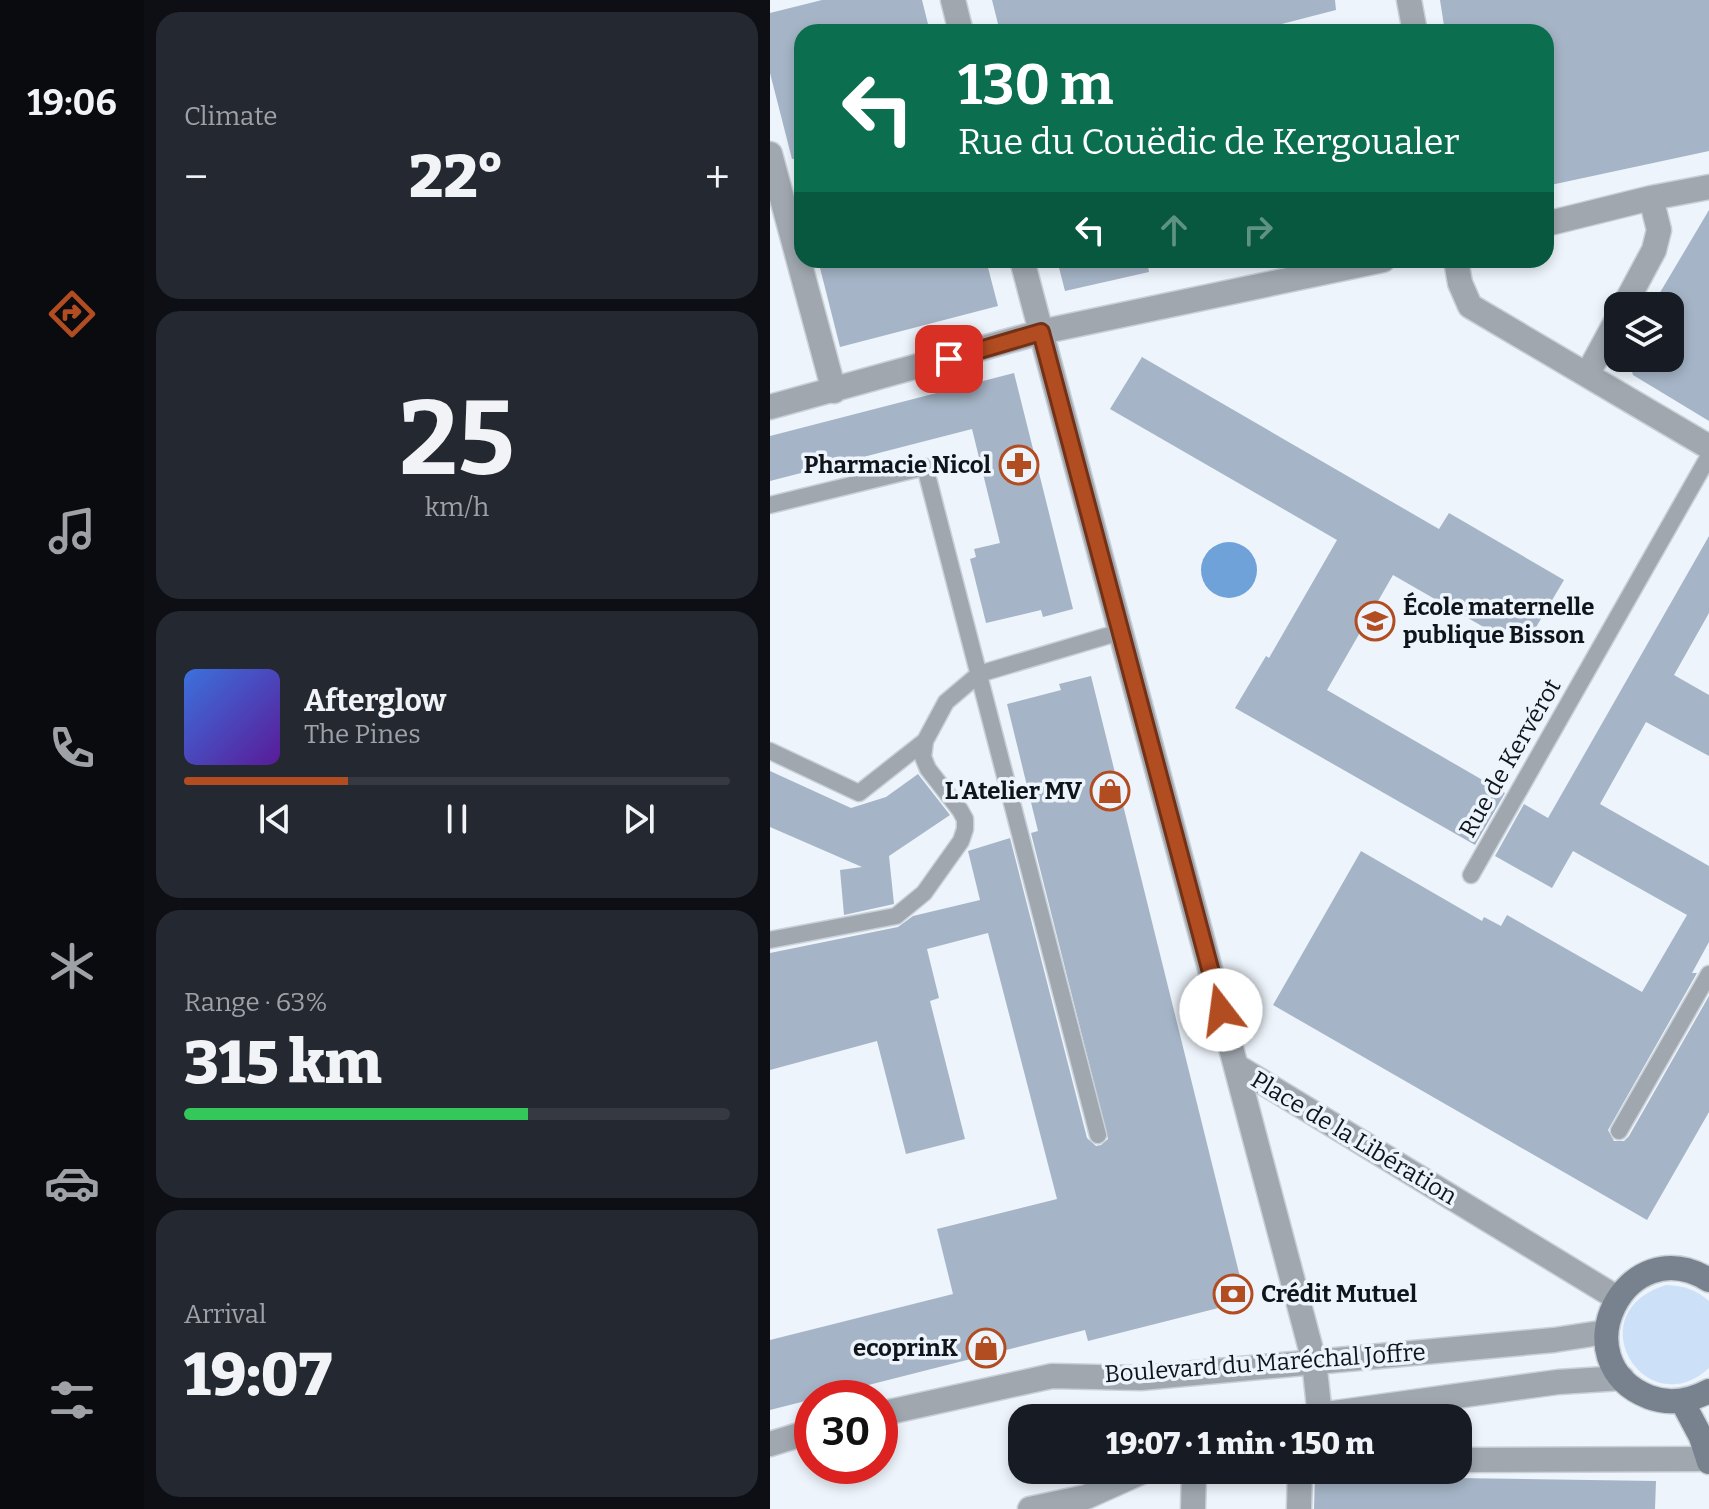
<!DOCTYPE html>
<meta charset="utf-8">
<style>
:root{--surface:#171b24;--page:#242831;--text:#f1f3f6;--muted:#9ea1a6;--line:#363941;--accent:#b24c21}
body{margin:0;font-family:Bitter,serif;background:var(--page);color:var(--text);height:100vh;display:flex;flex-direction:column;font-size:30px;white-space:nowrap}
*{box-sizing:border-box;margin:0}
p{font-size:26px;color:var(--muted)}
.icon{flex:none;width:44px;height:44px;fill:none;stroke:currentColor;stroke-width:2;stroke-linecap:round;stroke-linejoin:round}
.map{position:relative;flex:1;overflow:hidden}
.sheet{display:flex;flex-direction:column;gap:12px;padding:12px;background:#0d0f14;width:626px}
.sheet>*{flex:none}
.top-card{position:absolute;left:24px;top:24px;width:760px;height:244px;border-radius:24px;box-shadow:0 4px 12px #0003;background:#0b6e4f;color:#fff;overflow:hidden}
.fabs{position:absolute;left:834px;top:292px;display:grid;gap:16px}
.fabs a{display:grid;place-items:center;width:80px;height:80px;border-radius:16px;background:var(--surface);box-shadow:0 4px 12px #0003;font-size:40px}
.speed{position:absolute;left:24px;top:1380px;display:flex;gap:16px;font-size:40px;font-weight:700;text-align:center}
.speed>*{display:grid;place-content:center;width:104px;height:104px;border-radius:50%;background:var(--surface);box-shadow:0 4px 12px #0003;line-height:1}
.speed .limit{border:12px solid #d22;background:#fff;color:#111}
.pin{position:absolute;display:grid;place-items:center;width:68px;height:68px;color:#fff;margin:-34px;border-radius:16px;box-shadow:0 4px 12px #0006}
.me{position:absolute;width:88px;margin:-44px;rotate:345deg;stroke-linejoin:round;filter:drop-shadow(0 0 6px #0008)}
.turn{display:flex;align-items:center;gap:28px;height:168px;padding:0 32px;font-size:36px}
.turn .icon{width:104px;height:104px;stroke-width:2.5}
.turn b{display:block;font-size:56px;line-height:68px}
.lanes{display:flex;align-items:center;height:76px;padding:0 32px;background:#0003;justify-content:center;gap:40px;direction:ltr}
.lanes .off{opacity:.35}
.big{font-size:60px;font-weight:800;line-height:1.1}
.sheet .card{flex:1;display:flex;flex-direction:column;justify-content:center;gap:12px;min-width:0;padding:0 28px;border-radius:24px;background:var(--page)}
.sheet .dial{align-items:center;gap:0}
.dial b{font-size:104px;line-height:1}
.song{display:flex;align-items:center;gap:24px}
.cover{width:96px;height:96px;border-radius:12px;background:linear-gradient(135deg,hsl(220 70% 55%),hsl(270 70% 35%))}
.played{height:8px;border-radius:4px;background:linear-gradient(90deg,var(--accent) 30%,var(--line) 30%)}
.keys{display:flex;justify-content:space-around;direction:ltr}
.heat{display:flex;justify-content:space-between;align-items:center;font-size:44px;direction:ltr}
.charge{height:12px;border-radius:6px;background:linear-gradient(90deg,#34c759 63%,var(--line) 0)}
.trip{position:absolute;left:238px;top:1404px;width:464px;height:80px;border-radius:24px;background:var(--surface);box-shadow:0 4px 12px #0003;font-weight:800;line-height:80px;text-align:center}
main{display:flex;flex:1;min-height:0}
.dock{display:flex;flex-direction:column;width:144px;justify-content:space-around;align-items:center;background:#090b0e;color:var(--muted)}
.dock .icon{width:56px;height:56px}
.dock .active{color:var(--accent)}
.dock b{font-size:36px;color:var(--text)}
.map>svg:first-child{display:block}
</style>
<main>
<nav class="dock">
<b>19:06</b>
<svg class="icon active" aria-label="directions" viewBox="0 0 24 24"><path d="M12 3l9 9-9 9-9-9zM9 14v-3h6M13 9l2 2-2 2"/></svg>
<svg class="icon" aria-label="music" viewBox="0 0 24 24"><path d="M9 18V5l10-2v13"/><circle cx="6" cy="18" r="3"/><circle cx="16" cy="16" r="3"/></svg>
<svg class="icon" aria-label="phone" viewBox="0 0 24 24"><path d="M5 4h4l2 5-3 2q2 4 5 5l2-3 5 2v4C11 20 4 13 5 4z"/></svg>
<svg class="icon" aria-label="climate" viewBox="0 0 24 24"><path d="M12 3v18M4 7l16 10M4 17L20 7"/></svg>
<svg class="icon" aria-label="car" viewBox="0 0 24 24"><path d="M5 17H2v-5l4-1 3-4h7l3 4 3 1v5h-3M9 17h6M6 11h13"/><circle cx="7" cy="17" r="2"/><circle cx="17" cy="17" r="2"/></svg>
<svg class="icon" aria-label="filters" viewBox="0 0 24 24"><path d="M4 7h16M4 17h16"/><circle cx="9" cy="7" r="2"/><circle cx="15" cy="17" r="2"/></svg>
</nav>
<section class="sheet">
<div class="card"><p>Climate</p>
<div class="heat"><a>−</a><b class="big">22°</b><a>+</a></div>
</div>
<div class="card dial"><b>25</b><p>km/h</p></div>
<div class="card">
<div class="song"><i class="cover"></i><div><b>Afterglow</b><p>The Pines</p></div></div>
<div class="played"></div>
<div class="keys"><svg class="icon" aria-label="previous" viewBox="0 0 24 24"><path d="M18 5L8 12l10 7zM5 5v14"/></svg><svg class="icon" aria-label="pause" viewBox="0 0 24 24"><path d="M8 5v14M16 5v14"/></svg><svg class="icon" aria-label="next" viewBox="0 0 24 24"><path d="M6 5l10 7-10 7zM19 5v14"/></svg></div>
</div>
<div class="card"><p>Range · 63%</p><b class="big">315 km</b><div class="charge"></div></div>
<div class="card"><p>Arrival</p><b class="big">19:07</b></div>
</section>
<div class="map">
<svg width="939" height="1509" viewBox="0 0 939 1509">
<rect width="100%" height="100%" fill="#edf4fb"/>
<path fill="#cce1f8" d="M 896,1285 C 914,1286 925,1289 939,1301 L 939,1368 C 876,1426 805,1313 896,1285 Z"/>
<path fill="#6fa2d9" d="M431 570a28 28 0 1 1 56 0a28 28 0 1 1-56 0Z"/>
<path fill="#a5b5c7" d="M 52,0 L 152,0 L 160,32 L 32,32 L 32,158 L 22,159 L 0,73 L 0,13 Z
M 222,0 L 565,0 L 566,10 L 480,32 L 230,32 Z
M 670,0 L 939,0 L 939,151 L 776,186 L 776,32 L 675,32 Z
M 939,210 L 939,421 L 863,375 L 858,358 L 900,358 L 900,306 L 882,306 Z
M 48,260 L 216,260 L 228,306 L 70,347 Z
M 287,260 L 377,260 L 379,272 L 295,291 Z
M 372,357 L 669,529 L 679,513 L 794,580 L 762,634 L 740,622 L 731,637 L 623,575 L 557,690 L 735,793 L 705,845 L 465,708 L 496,656 L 499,658 L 567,540 L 340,409 Z
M 244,373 L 303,609 L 273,617 L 271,610 L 216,623 L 200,559 L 206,557 L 204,549 L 230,543 L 202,429 L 0,481 L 0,436 Z
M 939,536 L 939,613 L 904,675 L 939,695 L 939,756 L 876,722 L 830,804 L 939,866 L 939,942 L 922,973 L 927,973 L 838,1130 L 844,1141 L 854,1141 L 859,1136 L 939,996 L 939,1112 L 877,1220 L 503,1005 L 591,851 L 712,921 L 714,917 L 731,926 L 737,915 L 872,992 L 917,915 L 803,851 L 782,888 L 725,856 L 754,804 L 778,818 Z
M 321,676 L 476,1301 L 318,1341 L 315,1330 L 0,1410 L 0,1340 L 183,1294 L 167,1229 L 287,1199 L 218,933 L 157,949 L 169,998 L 160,1001 L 195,1139 L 136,1154 L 107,1041 L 0,1070 L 0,953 L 128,927 L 143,916 L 210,900 L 198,851 L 240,838 L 317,1138 L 326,1146 L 331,1145 L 338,1139 L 261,833 L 268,831 L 237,704 L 291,690 L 289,684 Z
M 0,771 L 81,808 L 116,797 L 148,774 L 180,815 L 119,856 L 124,904 L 74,915 L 70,870 L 92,867 L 0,827 Z
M 545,1476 L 886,1481 L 885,1509 L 544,1509 Z"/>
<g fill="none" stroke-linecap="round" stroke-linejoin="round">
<g stroke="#c9d0d7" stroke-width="19">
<path id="lane" d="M 0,505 L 155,467 L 328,1135
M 0,751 L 89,793 L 155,741 L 176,702 L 209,674 L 350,632
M 701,875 L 939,456
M 0,940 L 126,916 L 154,893 L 191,841 L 195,829 L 195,819 L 190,810 L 158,769 L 153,757 L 155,741
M 849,1131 L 939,974"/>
</g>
<g stroke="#c9d0d7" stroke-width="27">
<path id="street" d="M 183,0 L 191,32
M 639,0 L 645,32
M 0,154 L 64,391
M 776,224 L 881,198 L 939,187
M 252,260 L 544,1361 L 550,1416
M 686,260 L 690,283 L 700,306 L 939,447
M 854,306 L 884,250 L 889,230 L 881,198
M 817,375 L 848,318
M 0,407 L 271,332 L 613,260
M 466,1066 L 847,1298
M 110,1414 L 282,1376 L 371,1378 L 784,1340 L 836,1332
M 528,1418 L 788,1382 L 852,1378
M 0,1444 L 42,1431
M 688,1460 L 938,1459
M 260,1509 L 316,1497 L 376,1470
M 423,1509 L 424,1470
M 529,1509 L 530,1470"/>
</g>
<g stroke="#c9d0d7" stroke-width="27">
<path id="secondary" d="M 939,1280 C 855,1228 790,1362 879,1397 C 900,1405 920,1401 939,1391
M 912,1401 L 931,1437 L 939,1462"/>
</g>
<use href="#lane" stroke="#a0a7af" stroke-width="16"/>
<use href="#street" stroke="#a0a7af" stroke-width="24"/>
<use href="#secondary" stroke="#78828e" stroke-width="24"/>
</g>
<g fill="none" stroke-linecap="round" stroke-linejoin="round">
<g stroke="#743115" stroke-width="20">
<path id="route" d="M 179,359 L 271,332 L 451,1010"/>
</g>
<use href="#route" stroke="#b24c21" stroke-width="14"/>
</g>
<defs>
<g id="pharmacy-ring" transform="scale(2)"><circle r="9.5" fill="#edf4fb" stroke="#b24c21" stroke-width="1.5"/><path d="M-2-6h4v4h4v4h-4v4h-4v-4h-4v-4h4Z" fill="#b24c21"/></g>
<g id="school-ring" transform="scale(2)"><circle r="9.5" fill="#edf4fb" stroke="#b24c21" stroke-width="1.5"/><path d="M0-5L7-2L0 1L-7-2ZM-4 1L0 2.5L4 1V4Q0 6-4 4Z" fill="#b24c21"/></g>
<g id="shop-ring" transform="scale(2)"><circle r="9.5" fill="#edf4fb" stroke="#b24c21" stroke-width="1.5"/><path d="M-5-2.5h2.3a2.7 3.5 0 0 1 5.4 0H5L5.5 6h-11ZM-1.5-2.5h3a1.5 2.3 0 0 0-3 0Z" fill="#b24c21"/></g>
<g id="bank-ring" transform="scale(2)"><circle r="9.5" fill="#edf4fb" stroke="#b24c21" stroke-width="1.5"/><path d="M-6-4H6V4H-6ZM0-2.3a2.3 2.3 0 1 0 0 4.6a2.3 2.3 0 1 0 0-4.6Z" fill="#b24c21"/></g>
</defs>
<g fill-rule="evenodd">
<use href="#pharmacy-ring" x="249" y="465"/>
<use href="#school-ring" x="605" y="621"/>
<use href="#shop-ring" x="340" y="791"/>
<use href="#bank-ring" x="463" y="1294"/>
<use href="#shop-ring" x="216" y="1348"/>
</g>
<g text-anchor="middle" stroke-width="7" stroke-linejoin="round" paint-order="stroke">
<g font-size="24" font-weight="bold" fill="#0f151b" stroke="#edf4fb" text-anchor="end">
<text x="221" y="473">Pharmacie Nicol</text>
<text x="633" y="615" text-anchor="start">École maternelle<tspan x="633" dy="28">publique Bisson</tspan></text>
<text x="312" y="799">L'Atelier MV</text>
<text x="491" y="1302" text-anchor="start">Crédit Mutuel</text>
<text x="188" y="1356">ecoprinK</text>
</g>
<g font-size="24" fill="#0f151b" stroke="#edf4fb">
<text transform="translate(740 758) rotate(-60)" y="8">Rue de Kervérot</text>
<text transform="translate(584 1138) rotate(31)" y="8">Place de la Libération</text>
<text transform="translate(495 1363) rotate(-4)" y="8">Boulevard du Maréchal Joffre</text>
</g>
</g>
</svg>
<div class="fabs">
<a><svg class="icon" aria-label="layers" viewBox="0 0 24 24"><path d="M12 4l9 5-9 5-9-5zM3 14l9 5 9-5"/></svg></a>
</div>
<div class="speed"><div class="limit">30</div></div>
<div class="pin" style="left:179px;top:359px;background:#d93025"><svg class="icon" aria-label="arrive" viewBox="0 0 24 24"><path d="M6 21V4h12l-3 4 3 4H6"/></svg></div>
<svg class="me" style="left:451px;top:1010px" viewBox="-20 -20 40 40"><circle r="19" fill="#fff"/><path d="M0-13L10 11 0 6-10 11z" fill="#b24c21"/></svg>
<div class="trip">19:07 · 1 min · 150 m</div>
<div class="top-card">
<div class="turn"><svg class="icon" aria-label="left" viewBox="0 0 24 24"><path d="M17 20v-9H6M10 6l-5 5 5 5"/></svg><div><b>130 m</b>Rue du Couëdic de Kergoualer</div></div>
<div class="lanes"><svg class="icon" aria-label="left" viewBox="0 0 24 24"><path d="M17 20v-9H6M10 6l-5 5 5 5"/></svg><svg class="icon off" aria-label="ahead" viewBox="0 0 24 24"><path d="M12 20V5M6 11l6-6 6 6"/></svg><svg class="icon off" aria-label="right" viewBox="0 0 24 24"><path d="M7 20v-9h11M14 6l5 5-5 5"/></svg></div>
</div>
</div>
</main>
